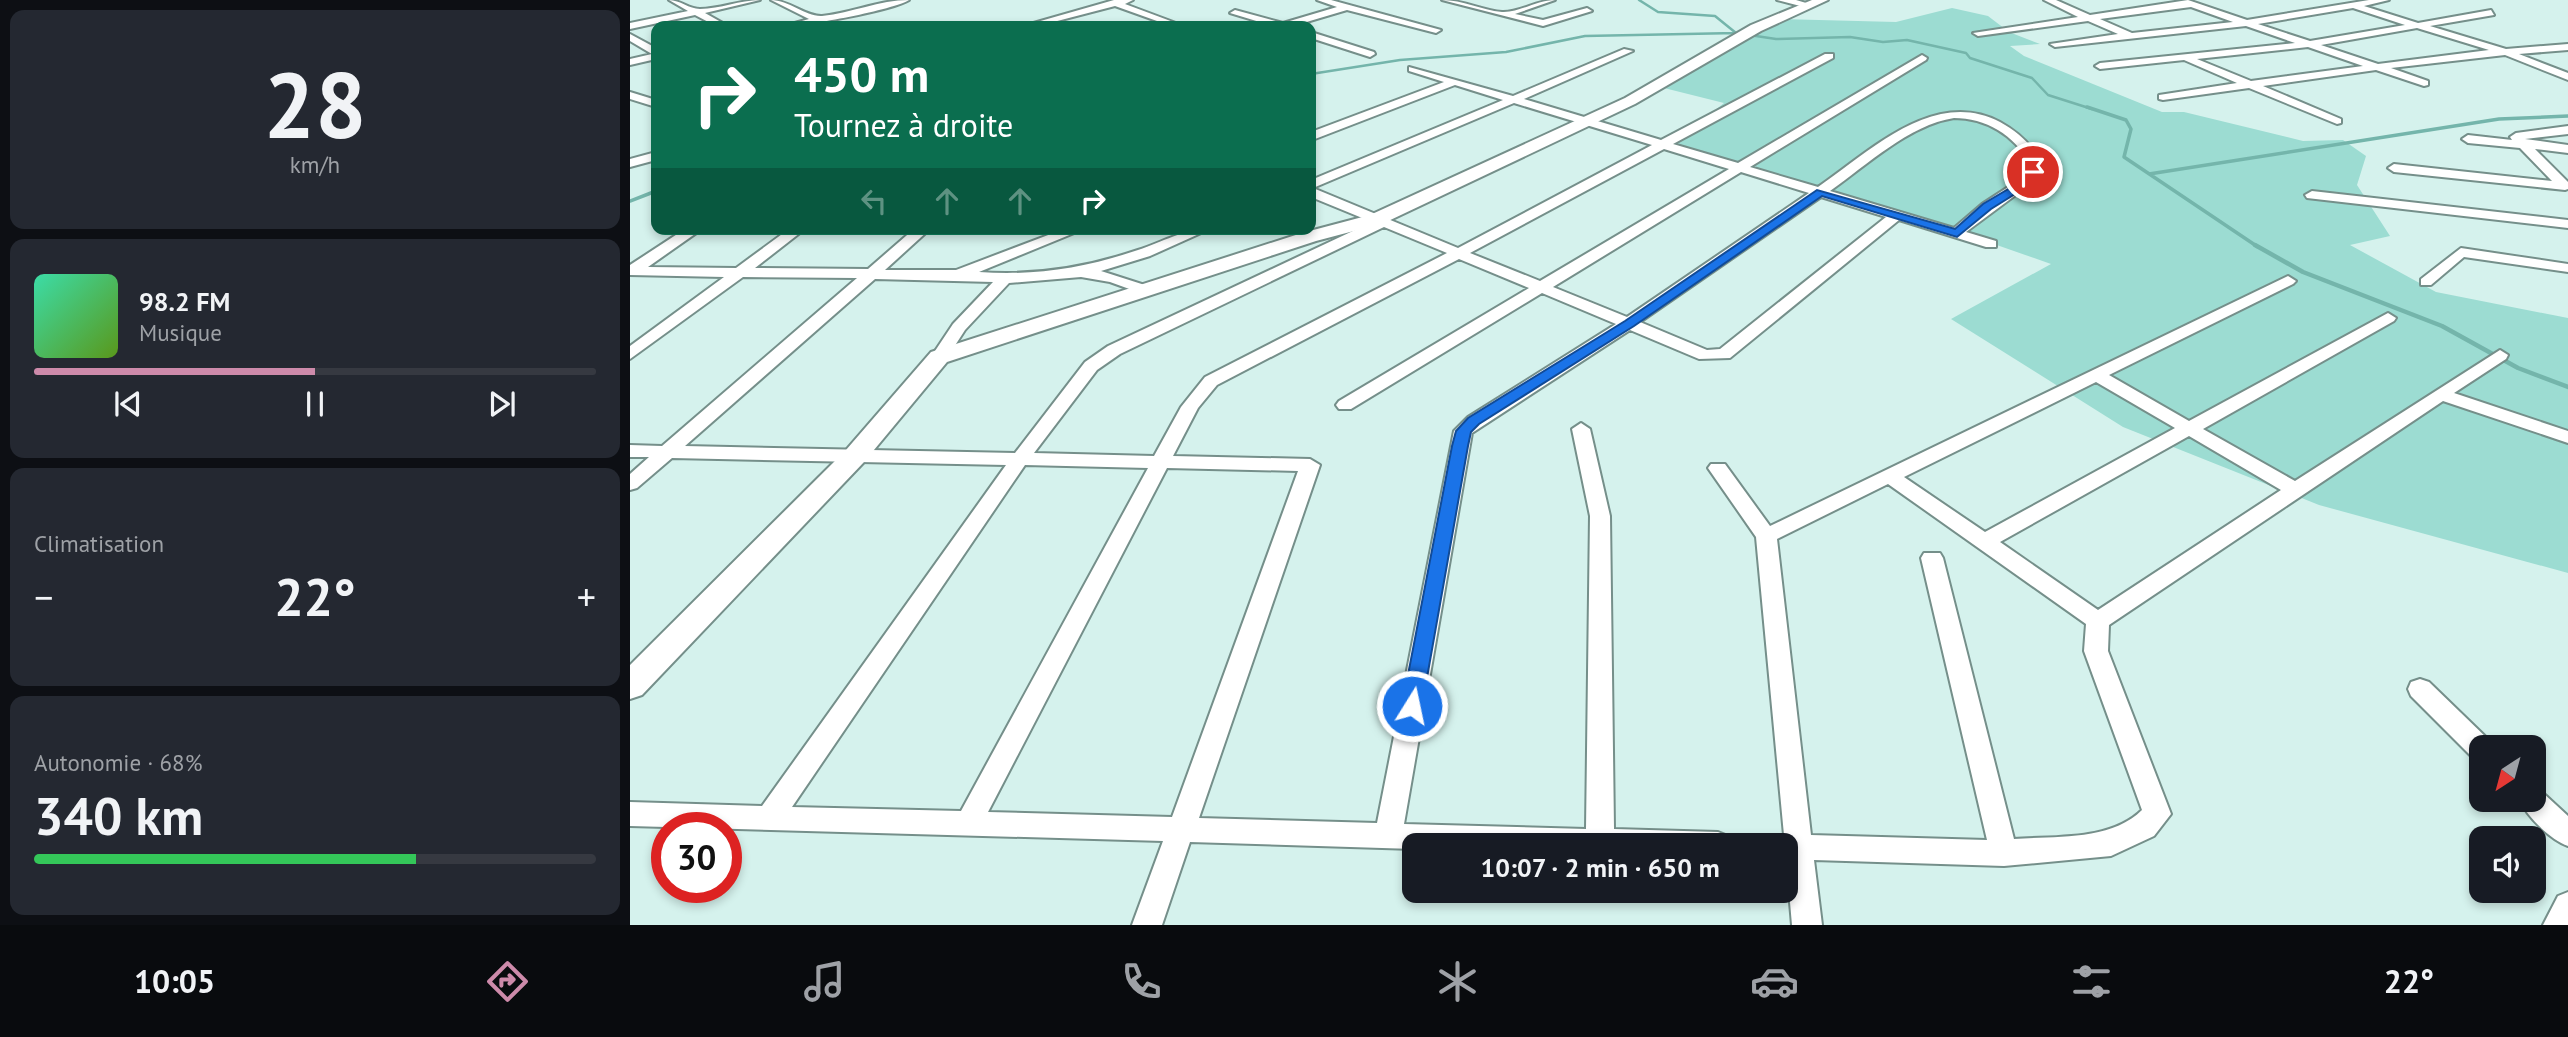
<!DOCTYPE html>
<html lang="fr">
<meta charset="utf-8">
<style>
:root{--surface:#171b24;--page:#242831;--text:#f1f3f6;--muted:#9ea1a6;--line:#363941;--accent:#cd8aaa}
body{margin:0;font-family:"PT Sans",sans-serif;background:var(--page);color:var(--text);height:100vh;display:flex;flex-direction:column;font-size:26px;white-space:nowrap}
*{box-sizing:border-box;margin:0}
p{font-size:23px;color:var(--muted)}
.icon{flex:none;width:38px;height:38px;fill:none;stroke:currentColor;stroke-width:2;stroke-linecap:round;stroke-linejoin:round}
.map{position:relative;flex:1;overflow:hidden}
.side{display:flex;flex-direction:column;gap:10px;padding:10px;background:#0d0f14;width:630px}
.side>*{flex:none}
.guide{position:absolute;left:21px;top:21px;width:665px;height:214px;border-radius:14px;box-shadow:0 4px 10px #0003;background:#0b6e4f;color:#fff;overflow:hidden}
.needle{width:46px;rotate:216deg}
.tools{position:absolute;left:1839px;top:735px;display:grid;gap:14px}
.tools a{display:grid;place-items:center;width:77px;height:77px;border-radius:14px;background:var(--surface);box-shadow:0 4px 10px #0003;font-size:35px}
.speed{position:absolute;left:21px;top:812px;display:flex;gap:14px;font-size:35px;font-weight:700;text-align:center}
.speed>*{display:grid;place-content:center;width:91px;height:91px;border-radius:50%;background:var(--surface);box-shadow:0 4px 10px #0003;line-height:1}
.speed .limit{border:10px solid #d22;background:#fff;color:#111}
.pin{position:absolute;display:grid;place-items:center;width:60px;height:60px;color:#fff;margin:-30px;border:4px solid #fff;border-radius:50%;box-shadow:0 2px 7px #0007}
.me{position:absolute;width:77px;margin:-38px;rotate:10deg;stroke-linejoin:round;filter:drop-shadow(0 0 5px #0008)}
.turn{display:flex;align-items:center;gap:24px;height:147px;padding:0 28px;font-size:32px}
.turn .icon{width:91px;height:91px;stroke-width:2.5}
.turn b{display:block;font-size:49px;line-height:60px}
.lanes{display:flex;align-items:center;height:66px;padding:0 28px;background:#0003;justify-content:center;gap:35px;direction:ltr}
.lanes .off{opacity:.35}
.big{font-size:52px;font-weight:600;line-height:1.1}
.side .card{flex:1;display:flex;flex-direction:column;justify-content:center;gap:10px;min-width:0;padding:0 24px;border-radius:14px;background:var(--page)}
.side .dial{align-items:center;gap:0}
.dial b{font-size:91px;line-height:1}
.song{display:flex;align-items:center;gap:21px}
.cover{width:84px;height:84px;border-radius:10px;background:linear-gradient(135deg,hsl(160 70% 55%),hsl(90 70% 35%))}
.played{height:7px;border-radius:4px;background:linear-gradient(90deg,var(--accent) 50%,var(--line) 50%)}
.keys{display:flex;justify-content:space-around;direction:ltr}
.heat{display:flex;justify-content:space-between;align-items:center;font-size:38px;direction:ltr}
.charge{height:10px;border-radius:5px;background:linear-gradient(90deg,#34c759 68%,var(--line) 0)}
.trip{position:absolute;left:772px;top:833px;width:396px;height:70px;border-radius:14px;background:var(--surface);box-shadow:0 4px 10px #0003;font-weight:600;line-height:70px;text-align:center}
.tabs{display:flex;height:112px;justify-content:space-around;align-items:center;background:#090b0e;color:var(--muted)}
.tabs .icon{width:49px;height:49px}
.tabs .on{color:var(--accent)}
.tabs b{font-size:32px;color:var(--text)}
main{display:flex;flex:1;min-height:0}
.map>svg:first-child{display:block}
</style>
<main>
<section class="side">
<div class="card dial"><b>28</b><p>km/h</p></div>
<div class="card">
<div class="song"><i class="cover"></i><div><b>98.2 FM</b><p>Musique</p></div></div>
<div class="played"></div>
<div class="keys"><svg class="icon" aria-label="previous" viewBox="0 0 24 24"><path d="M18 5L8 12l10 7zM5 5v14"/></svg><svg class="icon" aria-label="pause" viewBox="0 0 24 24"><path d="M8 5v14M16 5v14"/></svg><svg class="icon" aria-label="next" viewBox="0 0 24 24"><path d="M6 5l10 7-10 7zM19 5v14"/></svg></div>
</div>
<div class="card"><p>Climatisation</p>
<div class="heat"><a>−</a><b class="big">22°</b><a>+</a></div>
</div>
<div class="card"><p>Autonomie · 68%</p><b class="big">340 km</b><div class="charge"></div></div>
</section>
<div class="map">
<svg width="1938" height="925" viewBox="0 0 1938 925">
<rect width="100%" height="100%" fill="#d5f2ed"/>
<path fill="#9cdcd2" d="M 1322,8 L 1358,16 L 1379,32 L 1410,44 L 1380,46 L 1394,56 L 1532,112 L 1554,112 L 1673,141 L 1713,140 L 1736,156 L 1727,185 L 1760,236 L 1720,245 L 1806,292 L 1938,318 L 1938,573 L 1689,505 L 1493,427 L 1321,319 L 1421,264 L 1284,216 L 1044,144 L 1094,103 L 1034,88 L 1099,45 L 1150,19 L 1266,22 Z"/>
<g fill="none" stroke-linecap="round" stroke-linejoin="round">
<path stroke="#74b5ab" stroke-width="2.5" d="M 1009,0 L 1028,12 L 1085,16 L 1106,33
M 681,74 L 770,60 L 876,52 L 955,36 L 1106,33 L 1146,39 L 1220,37 L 1253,42 L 1277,40 L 1336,53 L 1340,58 L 1402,78 L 1418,95 L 1462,109"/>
<path stroke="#74b5ab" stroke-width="3.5" d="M 1457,107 L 1496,120 L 1501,129 L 1494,157 L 1628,247
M 1519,174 L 1869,119 L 1938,116
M 0,201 L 26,191"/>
<path stroke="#74b5ab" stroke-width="4.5" d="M 1625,245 L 1673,272 L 1812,326 L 1888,368 L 1938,387"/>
<g stroke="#758f8a" stroke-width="4">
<path id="street" d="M 39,0 C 50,0 59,9 70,9 C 90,9 110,0 130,0 L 75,13 L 98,26 L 86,26 L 65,15 L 0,29 L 0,23 L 58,11 Z
M 141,0 C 159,0 176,17 192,16 C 222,13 249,0 279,0 C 263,10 173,27 154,26 L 179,19 Z
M 484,0 L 503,0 L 495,4 L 554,26 L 541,26 L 485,6 L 408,26 L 393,26 Z
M 687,0 L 701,0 L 811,30 L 806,33 L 717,10 L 663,26 L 643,26 L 600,13 L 605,10 L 653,23 L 707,7 Z
M 812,0 C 833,0 851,10 872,12 C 889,13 907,0 925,0 L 885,14 L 913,20 L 957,8 L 962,11 L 913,26 Z
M 1147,0 L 1166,0 L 1183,5 L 1178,8 Z
M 1414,0 L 1426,0 L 1460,15 L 1558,0 L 1617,20 L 1739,0 L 1759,0 L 1734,6 L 1788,23 L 1861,10 L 1864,15 L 1800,26 L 1876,49 L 1938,44 L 1938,50 L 1889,54 L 1938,73 L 1938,80 L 1875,55 L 1761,68 L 1798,81 L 1798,85 L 1794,86 L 1746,70 L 1633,86 L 1711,119 L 1711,123 L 1707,124 L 1619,88 L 1533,100 L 1529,99 L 1529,95 L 1607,83 L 1554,60 L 1470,69 L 1465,66 L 1470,63 L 1665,43 L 1616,26 L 1425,47 L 1420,44 L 1488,34 L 1458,21 L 1348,36 L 1343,33 L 1448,17 ZM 1561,7 L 1603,22 L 1502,33 L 1470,19 ZM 1723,8 L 1775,25 L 1680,41 L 1628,24 ZM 1787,28 L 1859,50 L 1748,64 L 1691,45 ZM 1678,47 L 1733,66 L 1621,81 L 1567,59 Z
M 681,32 L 744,52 L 745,54 L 740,57 L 681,38 Z
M 0,34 L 26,48 L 26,59 L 0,65 L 0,59 L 22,54 L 0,41 Z
M 994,49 L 1003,51 L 894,99 L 1031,140 L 1195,54 L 1203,54 L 1203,58 L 1043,144 L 1108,163 L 1292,55 L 1297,58 L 1296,60 L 1120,167 L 1188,187 C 1239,152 1304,87 1370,122 C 1388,132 1402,144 1411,163 L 1402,183 L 1336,232 L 1366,241 L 1366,247 L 1356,247 L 1269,220 L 1100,358 L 1069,359 L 1000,330 L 842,433 L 774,824 L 956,829 L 960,516 L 942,429 L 951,423 L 960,429 L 980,516 L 984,829 L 1088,832 L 1098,836 L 1102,845 L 784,845 L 784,849 L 560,842 L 532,925 L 502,925 L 533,841 L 0,826 L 0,802 L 132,806 L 376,465 L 42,458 L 7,488 L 0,490 L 0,474 L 19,457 L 0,457 L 0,445 L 32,446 L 227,278 L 113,277 L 0,359 L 0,346 L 94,277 L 0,275 L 0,265 L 55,229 L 72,229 L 18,267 L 106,268 L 159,229 L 175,229 L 125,268 L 238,269 L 284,229 L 300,229 L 255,270 L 326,270 L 434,229 L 454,229 L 349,272 C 405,276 455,268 508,250 C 533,242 553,229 580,229 L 520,256 L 471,271 L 521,287 L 521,293 L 516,295 L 480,282 L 451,277 L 379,283 L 335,330 L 315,361 L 309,362 L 301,357 L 323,324 L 363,282 L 245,279 L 55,446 L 385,453 L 455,362 L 478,346 L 742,222 L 681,197 L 681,180 L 873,100 L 825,85 L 685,139 L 681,140 L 681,132 L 814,82 L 779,71 L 779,67 L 883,96 ZM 884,103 L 1022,145 L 828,248 L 683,188 ZM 1324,118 C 1355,118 1385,135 1399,163 L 1392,178 L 1352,204 L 1324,228 L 1200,191 C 1237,165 1279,125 1324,118 ZM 1034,149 L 1099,169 L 910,281 L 840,253 ZM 1111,172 L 1179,193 L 997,317 L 923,287 ZM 1191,197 L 1256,217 L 1090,349 L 1077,350 L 1010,322 ZM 754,227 L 817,253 L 575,377 L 551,407 L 524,456 L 404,453 L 467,370 L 490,354 ZM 829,259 L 899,288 L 709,401 L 706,405 L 709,409 L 721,409 L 912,293 L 986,324 L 838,417 L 824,431 L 747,823 L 569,818 L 690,465 L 680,459 L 543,456 L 568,408 L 587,385 ZM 395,465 L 518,468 L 331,811 L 162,807 ZM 537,468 L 668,471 L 542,817 L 358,812 Z
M 0,92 L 26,100 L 26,107 L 0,99 Z
M 1938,126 L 1938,134 L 1895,139 L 1938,145 L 1938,153 L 1905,149 L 1938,182 L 1938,189 L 1935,190 L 1764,172 L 1758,168 L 1764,164 L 1922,181 L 1890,148 L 1838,143 L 1832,139 L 1838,135 L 1882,140 L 1880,137 L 1886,133 Z
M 26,152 L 26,160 L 0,167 L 0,159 Z
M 1682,191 L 1938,220 L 1938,228 L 1677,198 L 1675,195 Z
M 1831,248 L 1938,264 L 1938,272 L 1834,257 L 1801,285 L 1791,285 L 1791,279 Z
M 1658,276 L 1666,281 L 1663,284 L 1479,375 L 1559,421 L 1758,313 L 1766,318 L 1764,321 L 1573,429 L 1665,481 L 1870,350 L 1878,355 L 1876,359 L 1824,393 L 1938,431 L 1938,443 L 1813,401 L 1479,625 L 1478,651 L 1541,814 L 1524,836 L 1481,856 L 1374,866 L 1184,860 L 1192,925 L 1162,925 L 1155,845 L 1142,845 L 1145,838 L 1154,835 L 1126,537 L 1078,468 L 1081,464 L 1095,464 L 1140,526 ZM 1466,382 L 1545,428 L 1355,532 L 1274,477 ZM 1559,436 L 1651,490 L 1468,610 L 1370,542 ZM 1258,484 L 1456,624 L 1454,651 L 1512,810 C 1481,841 1425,836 1384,839 L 1313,558 L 1310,553 L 1294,553 L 1291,558 L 1357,840 L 1181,835 L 1147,539 Z
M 1790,679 L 1799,682 L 1861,742 L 1863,747 L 1852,747 L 1852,761 L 1843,758 L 1781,696 L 1778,689 L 1781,682 Z
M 1904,789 L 1912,792 L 1938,816 L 1938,846 C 1921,840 1897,817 1890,800 L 1904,800 Z
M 1938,892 L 1938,925 L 1913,925 L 1928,896 Z"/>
</g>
<g stroke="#758f8a" stroke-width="4">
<path id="secondary" d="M 1182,0 L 1198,0 L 1131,31 L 1005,104 L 754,223 L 686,241 L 317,362 L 234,462 L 12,695 L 0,699 L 0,665 L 216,450 L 301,352 L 672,233 L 740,215 L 995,98 L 1121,25 Z"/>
</g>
<use href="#street" fill="#fff" fill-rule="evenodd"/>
<use href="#secondary" fill="#fff" fill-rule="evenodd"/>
</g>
<path fill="#1a73e8" stroke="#114b97" stroke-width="2" d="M 1403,168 L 1409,172 L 1393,189 L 1361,209 L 1327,237 L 1192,196 L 1004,326 L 849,424 L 841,432 L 838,446 L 792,706 L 789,712 L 775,712 L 772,706 L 822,446 L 826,431 L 838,418 L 995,321 L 1187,190 L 1325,229 L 1353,204 L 1385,185 Z"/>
</svg>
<div class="tools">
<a><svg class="needle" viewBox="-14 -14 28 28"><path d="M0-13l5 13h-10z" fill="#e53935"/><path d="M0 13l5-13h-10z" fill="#9ea1a6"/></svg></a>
<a><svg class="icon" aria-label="sound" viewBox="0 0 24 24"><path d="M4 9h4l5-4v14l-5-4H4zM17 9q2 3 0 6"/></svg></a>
</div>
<div class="speed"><div class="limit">30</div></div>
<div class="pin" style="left:1403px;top:172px;background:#d93025"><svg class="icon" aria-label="arrive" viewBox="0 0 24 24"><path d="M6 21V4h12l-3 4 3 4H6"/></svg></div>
<svg class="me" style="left:782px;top:706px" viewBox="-20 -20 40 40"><circle r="17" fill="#1a73e8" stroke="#fff" stroke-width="3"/><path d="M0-11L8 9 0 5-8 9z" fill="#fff"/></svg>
<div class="trip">10:07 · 2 min · 650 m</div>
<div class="guide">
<div class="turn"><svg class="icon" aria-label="right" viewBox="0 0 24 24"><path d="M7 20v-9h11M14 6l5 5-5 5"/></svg><div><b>450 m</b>Tournez à droite</div></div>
<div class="lanes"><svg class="icon off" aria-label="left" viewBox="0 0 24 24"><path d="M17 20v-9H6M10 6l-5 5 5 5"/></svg><svg class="icon off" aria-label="ahead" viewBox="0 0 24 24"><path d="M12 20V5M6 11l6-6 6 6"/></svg><svg class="icon off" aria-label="ahead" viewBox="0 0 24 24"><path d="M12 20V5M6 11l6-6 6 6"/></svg><svg class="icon" aria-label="right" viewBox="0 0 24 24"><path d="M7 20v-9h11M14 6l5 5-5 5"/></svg></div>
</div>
</div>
</main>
<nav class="tabs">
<b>10:05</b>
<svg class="icon on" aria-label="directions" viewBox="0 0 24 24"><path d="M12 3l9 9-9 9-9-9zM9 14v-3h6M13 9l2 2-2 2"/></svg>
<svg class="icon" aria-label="music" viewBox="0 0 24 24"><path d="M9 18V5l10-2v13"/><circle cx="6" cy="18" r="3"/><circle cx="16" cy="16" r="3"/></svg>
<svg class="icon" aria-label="phone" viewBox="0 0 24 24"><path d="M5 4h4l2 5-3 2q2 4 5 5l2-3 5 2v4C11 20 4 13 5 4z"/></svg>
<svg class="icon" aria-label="climate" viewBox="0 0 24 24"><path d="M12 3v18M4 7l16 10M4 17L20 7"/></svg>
<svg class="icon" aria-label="car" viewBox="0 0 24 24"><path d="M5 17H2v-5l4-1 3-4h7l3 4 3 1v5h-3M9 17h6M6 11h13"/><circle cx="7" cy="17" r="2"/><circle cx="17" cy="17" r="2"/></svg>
<svg class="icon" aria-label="filters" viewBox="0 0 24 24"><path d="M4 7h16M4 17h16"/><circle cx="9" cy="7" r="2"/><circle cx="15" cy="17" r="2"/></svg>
<b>22°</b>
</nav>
